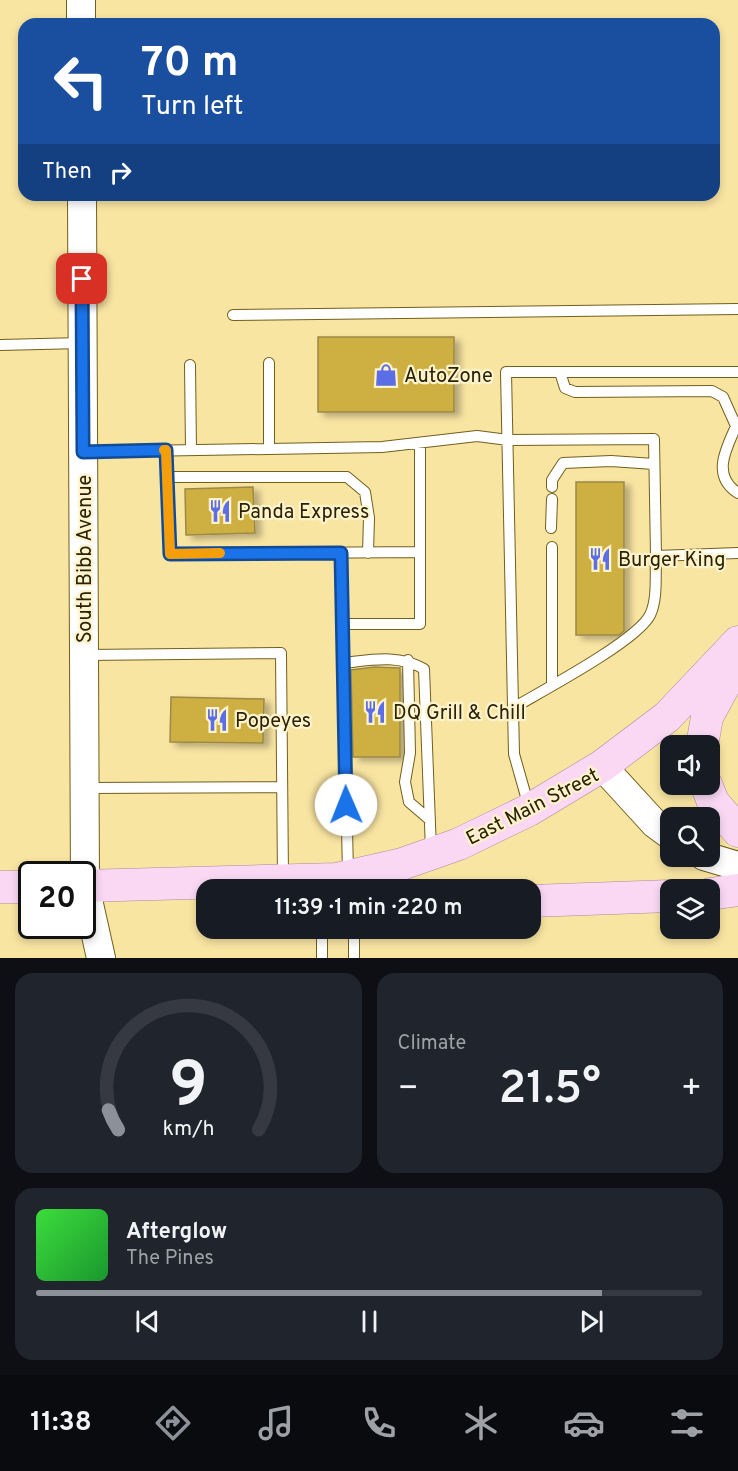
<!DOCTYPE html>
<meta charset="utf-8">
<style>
:root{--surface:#171b24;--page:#20242c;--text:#f1f3f6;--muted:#9ea1a6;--line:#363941;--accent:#8c9099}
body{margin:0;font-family:Overpass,sans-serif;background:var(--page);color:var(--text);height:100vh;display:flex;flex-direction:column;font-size:22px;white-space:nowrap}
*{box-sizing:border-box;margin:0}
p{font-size:20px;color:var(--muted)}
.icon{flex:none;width:33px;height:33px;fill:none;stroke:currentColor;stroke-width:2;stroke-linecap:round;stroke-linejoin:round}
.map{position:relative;height:958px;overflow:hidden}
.sheet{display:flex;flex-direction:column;gap:15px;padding:15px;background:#0d0f14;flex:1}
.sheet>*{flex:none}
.hud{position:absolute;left:18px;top:18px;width:702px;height:183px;border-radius:18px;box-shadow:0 3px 9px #0003;background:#1a4fa0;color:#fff;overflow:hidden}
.fabs{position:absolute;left:660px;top:735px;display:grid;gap:12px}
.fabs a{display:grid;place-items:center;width:60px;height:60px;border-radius:12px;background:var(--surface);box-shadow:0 3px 9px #0003;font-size:30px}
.speed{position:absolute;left:18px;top:861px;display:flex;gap:12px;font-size:30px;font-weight:700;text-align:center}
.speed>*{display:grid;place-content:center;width:78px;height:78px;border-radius:50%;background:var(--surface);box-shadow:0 3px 9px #0003;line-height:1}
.speed .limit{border:3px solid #111;border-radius:9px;background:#fff;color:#111}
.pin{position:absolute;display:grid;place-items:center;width:51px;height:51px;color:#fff;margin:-26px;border-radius:12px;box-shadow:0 3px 9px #0006}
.me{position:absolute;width:66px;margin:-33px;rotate:359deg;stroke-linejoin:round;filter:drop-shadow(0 0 4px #0008)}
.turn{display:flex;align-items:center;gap:21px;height:126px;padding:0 24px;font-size:27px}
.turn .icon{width:78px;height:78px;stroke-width:2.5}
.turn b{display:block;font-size:42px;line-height:51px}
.then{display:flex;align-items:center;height:57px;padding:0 24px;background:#0003;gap:12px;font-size:22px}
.big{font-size:45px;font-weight:600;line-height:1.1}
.sheet .tile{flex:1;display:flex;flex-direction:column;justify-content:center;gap:9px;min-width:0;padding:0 21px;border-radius:18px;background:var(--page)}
.sheet .dial{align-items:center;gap:0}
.dial svg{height:156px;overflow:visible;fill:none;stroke:var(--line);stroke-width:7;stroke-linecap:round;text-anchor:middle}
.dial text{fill:var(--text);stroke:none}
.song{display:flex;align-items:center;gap:18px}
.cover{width:72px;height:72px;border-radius:9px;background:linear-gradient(135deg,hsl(120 70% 55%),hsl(130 70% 35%))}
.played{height:6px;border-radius:3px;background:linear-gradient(90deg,var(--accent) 85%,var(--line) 85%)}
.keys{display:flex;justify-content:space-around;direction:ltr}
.heat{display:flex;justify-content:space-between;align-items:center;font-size:33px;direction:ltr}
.sheet .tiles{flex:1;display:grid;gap:15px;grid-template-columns:1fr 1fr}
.tile:last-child{grid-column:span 2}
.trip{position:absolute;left:196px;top:879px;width:345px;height:60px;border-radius:18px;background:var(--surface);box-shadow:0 3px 9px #0003;font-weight:600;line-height:60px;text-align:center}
.tabs{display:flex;height:96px;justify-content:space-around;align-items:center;background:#090b0e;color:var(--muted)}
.tabs .icon{width:42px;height:42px}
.tabs .active{color:var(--accent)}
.tabs b{font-size:27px;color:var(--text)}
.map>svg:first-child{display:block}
</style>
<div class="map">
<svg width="738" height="958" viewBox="0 0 738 958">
<defs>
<filter id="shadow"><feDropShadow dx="6" dy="4" stdDeviation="3" flood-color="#0004"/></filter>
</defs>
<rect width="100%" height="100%" fill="#f9e5a2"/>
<path fill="#ceaf42" stroke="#9c8949" stroke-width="1.5" filter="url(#shadow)" d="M 318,337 L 454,337 L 454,412 L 318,412 Z
M 576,482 L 624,482 L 624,631 L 619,635 L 576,635 Z
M 253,487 L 255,533 L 186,535 L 185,489 Z
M 374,667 L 400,668 L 400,757 L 353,757 L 351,670 Z
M 171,697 L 264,699 L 263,743 L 170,742 Z"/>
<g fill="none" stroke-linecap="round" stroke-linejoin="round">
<g stroke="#725f1c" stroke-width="12">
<path id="lane" d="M 233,315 L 738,309
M 0,345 L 82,343
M 269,363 L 269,449
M 190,365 L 191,450
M 560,372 L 565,388 L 575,392 L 712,391 L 723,397 L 736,426
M 738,422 C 727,447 710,475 738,493
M 167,450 L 170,554 L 420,552 L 420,443
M 83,452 L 382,447 L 477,436 L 508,440 L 654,439 L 656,556 L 738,553
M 167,477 L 347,477 L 365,492 L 369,518 L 368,553
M 552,487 L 552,480 L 563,463 L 611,461 L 654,464
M 551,528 L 552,499
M 552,547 L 552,685
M 341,553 L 348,873
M 342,624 L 420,624 L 420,552
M 85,655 L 281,653 L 283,877
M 408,660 L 410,753 L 405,782 L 409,802 L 430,820
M 343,663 C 371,660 398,654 424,669 L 431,850
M 513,708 C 542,691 637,641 650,615 C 658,599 655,574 656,556
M 85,788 L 282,787
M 529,807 L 514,754 L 506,372 L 738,372
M 350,928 L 354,935 L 354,958
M 322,958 L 322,932 L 324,928"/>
</g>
<g stroke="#725f1c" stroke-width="30">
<path id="secondary" d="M 81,0 L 81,24
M 82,195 L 85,886 L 101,958
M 602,766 L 655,824 L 670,835
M 704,856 L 738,866"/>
</g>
<g stroke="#af879c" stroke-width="33">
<path id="primary" d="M 702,746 L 707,717 L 738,660
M 706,784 L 713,802 L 738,831
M 82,886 L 336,879 L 402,864 L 459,844 L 529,810 L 602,766 L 667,717 L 738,642
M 0,887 L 32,887
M 710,894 L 738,890
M 531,901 L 670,896"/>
</g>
<use href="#lane" stroke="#fff" stroke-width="10"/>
<use href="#secondary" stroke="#fff" stroke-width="28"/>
<use href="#primary" stroke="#fad8f4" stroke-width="32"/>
</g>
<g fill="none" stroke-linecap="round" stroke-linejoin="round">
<g stroke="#114b97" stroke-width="15">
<path id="route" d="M 82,279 L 83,452 L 166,450 L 170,554 L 341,553 L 346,805"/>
</g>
<use href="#route" stroke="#1a73e8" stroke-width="10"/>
<path stroke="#f59e0b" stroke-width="10" d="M 164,450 L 166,450 L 170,554 L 220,553"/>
</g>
<defs>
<g id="shop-bare" transform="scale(1.8)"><path d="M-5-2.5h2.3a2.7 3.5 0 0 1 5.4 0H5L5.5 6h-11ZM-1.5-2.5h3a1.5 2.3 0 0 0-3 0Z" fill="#5b6ee5" stroke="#fff3cb" stroke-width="2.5" paint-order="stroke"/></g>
<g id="restaurant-bare" transform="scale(1.8)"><path d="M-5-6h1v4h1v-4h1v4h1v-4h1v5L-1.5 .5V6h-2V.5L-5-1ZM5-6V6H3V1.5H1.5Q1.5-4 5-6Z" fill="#5b6ee5" stroke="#fff3cb" stroke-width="2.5" paint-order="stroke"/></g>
</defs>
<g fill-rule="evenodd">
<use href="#shop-bare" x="386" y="375"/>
<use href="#restaurant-bare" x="220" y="511"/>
<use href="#restaurant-bare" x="600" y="559"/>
<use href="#restaurant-bare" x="375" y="712"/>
<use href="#restaurant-bare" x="217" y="720"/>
</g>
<g text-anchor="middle" stroke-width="4.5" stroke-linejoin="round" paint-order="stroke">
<g font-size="20" fill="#2a2207" stroke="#fff3cb" text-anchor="start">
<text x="404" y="382">AutoZone</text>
<text x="238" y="518">Panda Express</text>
<text x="618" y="566">Burger King</text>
<text x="393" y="719">DQ Grill &amp; Chill</text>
<text x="235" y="727">Popeyes</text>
</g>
<g font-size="20" fill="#2a2207" stroke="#fff3cb">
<text transform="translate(84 559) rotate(-90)" y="7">South Bibb Avenue</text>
<text transform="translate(532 806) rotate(-27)" y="7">East Main Street</text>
</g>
</g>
</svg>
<div class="fabs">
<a><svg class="icon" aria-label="sound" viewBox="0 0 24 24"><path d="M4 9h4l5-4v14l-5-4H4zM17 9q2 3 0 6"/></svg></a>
<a><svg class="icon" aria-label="search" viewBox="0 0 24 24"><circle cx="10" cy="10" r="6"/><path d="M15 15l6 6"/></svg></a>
<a><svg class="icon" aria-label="layers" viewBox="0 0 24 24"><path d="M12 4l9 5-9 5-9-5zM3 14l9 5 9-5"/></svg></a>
</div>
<div class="speed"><div class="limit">20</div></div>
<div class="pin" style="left:82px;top:279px;background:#d93025"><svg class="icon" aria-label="arrive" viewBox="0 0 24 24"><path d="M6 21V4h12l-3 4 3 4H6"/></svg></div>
<svg class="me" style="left:346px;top:805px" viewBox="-20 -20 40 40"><circle r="19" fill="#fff"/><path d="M0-13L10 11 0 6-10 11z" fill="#1a73e8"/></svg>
<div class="trip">11:39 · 1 min · 220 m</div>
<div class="hud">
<div class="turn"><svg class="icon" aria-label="left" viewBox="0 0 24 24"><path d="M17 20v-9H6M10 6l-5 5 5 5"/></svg><div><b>70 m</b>Turn left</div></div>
<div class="then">Then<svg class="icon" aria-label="right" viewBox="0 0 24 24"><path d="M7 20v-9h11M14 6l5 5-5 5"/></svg></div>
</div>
</div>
<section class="sheet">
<div class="tiles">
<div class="tile dial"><svg viewBox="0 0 100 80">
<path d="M14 69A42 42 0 1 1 86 69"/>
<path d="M14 69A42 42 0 0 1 9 59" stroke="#8c9099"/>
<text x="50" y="56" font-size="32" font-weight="700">9</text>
<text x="50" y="72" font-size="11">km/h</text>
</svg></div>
<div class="tile"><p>Climate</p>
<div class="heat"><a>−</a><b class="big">21.5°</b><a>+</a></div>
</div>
<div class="tile">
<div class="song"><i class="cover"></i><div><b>Afterglow</b><p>The Pines</p></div></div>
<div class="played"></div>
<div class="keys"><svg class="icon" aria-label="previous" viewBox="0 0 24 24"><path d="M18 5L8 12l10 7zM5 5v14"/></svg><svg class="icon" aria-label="pause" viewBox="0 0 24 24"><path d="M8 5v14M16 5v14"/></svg><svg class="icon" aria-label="next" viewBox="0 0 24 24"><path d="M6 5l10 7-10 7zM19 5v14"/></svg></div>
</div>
</div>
</section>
<nav class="tabs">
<b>11:38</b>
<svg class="icon active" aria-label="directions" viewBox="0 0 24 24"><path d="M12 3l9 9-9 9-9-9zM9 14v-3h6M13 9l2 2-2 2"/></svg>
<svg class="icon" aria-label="music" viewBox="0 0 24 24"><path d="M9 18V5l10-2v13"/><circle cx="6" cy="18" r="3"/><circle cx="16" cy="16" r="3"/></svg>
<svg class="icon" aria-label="phone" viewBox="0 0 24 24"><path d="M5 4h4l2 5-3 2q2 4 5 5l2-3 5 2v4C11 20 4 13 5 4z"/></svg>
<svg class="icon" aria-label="climate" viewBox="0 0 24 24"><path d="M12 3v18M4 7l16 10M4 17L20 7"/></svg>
<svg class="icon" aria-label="car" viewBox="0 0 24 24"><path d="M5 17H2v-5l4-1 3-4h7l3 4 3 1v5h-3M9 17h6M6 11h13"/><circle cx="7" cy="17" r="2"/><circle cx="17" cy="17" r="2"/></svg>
<svg class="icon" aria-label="filters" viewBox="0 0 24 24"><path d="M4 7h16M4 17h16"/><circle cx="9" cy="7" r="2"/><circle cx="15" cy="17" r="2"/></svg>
</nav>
